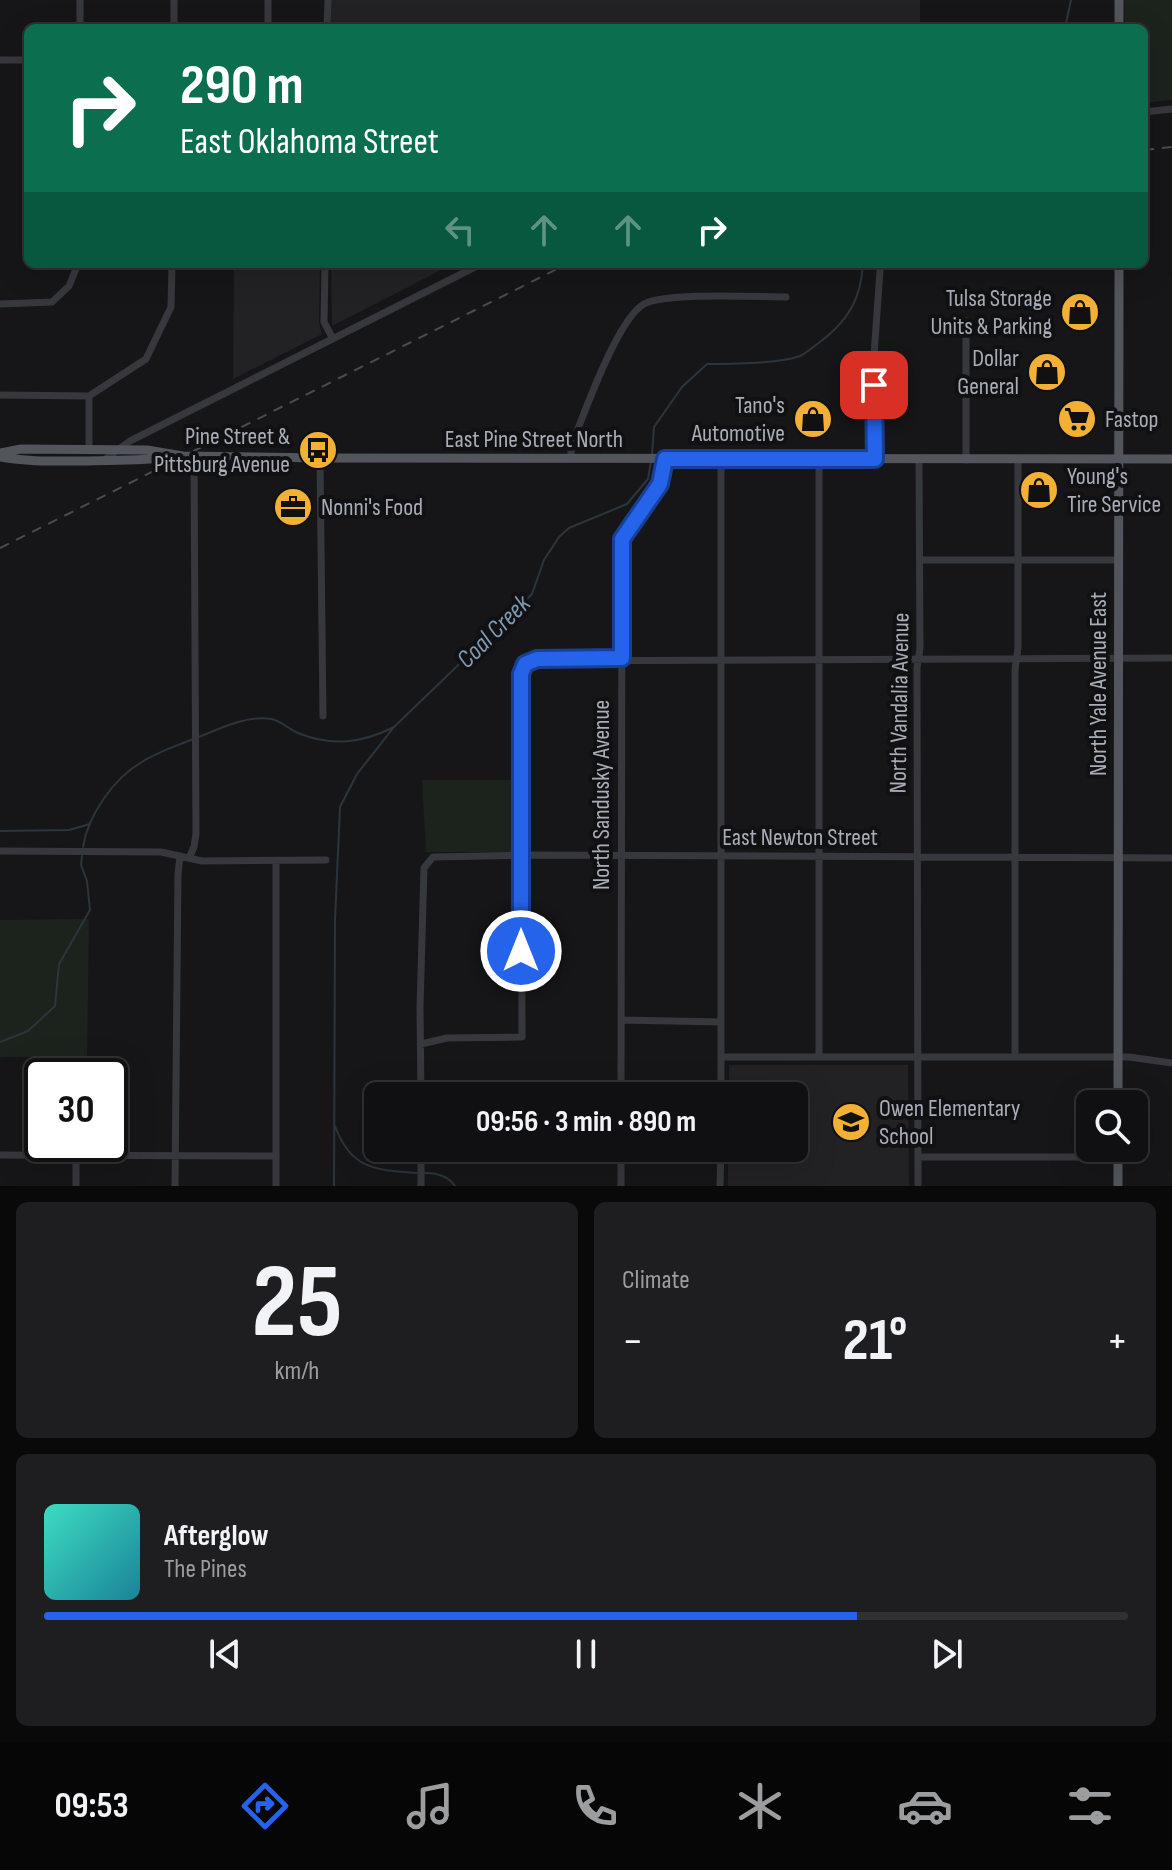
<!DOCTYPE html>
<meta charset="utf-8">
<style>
:root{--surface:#101012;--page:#1e1e20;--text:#f1f3f6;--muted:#9c9d9f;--line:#303032;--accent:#2563eb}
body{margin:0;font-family:"Sofia Sans Condensed",sans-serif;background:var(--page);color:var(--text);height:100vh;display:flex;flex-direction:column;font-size:30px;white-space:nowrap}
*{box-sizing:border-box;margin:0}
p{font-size:26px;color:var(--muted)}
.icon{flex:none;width:44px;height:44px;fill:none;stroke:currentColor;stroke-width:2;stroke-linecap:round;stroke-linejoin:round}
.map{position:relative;height:1186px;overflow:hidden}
.panel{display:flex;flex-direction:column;gap:16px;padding:16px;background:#09090a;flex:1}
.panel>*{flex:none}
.top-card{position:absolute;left:24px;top:24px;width:1124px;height:244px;border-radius:12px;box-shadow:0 8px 32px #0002,0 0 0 2px var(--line);background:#0b6e4f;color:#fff;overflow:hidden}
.controls{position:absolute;left:1076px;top:1090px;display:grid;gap:16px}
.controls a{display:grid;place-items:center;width:72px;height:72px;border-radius:12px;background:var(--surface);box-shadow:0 8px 32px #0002,0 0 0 2px var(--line);font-size:40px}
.speed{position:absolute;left:24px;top:1058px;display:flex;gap:16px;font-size:40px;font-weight:700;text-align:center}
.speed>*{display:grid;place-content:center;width:104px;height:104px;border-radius:50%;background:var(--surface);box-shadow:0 8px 32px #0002,0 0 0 2px var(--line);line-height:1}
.speed .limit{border:4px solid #111;border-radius:12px;background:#fff;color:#111}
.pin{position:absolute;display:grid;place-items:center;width:68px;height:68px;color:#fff;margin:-34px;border-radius:16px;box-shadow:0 4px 12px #0006}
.me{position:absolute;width:88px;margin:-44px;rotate:0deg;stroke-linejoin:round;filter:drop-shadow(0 0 6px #0008)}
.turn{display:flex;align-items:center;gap:28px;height:168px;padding:0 24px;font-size:36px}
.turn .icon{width:104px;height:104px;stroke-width:2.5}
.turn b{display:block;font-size:56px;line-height:68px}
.lanes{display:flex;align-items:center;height:76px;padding:0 24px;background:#0003;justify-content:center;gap:40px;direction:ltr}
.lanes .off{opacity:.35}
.big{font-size:60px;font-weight:700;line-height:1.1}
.panel .tile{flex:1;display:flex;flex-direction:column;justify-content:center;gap:12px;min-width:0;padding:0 28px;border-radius:12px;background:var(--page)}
.panel .dial{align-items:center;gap:0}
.dial b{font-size:104px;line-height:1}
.song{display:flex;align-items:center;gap:24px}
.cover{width:96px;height:96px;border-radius:12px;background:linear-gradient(135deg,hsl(170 70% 55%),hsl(190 70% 35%))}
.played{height:8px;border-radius:4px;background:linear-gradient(90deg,var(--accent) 75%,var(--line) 75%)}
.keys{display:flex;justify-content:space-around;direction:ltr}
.heat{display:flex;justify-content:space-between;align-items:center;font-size:44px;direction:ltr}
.panel .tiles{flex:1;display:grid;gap:16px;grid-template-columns:1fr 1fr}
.tile:last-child{grid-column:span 2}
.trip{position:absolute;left:364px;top:1082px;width:444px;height:80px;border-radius:12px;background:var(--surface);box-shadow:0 8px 32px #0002,0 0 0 2px var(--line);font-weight:700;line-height:80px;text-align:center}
.tabs{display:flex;height:128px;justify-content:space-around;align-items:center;background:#060607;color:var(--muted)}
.tabs .icon{width:56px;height:56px}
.tabs .current{color:var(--accent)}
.tabs b{font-size:36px;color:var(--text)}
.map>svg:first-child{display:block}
</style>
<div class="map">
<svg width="1172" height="1186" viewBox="0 0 1172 1186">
<rect width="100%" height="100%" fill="#161618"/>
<path fill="#222225" d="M 331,0 L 920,0 L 920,28 L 331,28 Z
M 234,264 L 320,264 L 319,323 L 322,334 L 233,379 Z
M 331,264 L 453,264 L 332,326 Z
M 729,1065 L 908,1065 L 909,1186 L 728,1186 L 728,1148 L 794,1148 L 794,1096 L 729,1096 Z"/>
<path fill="#1c231d" d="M 1124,0 L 1172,0 L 1172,100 L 1144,103 L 1144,28 L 1125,28 Z
M 422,780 L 517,780 L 516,852 L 426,852 Z
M 89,919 L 87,1057 L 0,1057 L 0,920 Z"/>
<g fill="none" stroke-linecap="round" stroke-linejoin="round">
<path stroke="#2c353c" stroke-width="2" d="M 1065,28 L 1071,0
M 652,455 L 654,427 L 682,387 L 707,364 C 730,364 779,364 800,356 C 807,353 814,346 820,342 C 848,321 861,299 863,264
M 199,737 C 220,728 248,715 271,719 C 280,720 290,730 298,733 C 332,747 362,743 394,727
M 0,831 L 69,830 L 90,824
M 83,847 C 88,815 114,778 142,762 C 157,752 177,746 193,739
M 0,1042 L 28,1031 L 55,1006 L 59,964 L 90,910 L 87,881 L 81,865 L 82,856
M 335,1126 C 351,1170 376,1170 418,1173
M 425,1173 C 436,1173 448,1176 455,1186
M 334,1186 L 335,920 L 340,807 L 357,774 L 394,727 L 532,594 L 544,560 L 559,537 L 569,528 L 627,504 L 648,479 L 651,461"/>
<path stroke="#37383d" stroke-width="7" d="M 268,0 L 268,28
M 80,28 L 80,0
M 174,28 L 174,0
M 327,28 L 328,0
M 0,60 L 28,60
M 1144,112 L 1172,109
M 325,264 L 324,322 L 333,339
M 0,304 L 52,302 L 69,286 L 78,264
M 966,321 L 966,460
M 0,395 L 89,396
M 89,396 L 146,359 L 171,307 L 172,264
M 89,450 L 89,396
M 320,458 L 323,716
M 571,459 L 571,446 C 584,415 617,319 644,304 C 667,292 756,297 786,297
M 875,459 L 874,355 L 880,271
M 104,460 L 130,441 L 481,264
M 920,560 L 1119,560
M 0,851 L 161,852 L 202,861 L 326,860
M 189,858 L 194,847 L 196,834 L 194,456
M 621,1020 L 721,1022
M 421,1044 L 447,1038 L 522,1037 L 521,674 L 525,664 L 530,661 L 1172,658
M 721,1057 L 1129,1057 L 1172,1063
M 819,1057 L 819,459
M 1015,1057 L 1015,670 L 1018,648 L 1018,460
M 421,1096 L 420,1008 L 424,868 L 433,857 L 528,855 L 1172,858
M 621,1096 L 622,539 L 660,484 L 665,459
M 721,1096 L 721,459
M 421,1148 L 421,1186
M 621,1148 L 621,1186
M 0,1155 L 276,1156
M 918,1157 L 1118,1157
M 76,1186 L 76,1156
M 175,1186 L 178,874 L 180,856
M 276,1186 L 276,862
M 720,1186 L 721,1148
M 918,1186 L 917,668 L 920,648 L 919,460"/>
<path stroke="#53555c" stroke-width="9" d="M 1119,0 L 1119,28
M 0,453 L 21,449 L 147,450 L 183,456 L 320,458 L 1172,459
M 0,457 C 27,462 55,461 83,461 C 113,460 142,461 172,457
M 1118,1104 L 1119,264
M 1118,1186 L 1118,1148"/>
<path stroke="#4a4c52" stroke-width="2" stroke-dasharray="10 8" stroke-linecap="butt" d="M 1144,150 L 1172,147
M 0,548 L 567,264"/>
</g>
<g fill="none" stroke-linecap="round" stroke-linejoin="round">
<g stroke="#184099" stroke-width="20">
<path id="route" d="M 521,951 L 521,674 L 525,664 L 537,659 L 622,658 L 622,539 L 660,484 L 665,459 L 875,459 L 874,385"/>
</g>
<use href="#route" stroke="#2563eb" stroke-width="14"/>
</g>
<defs>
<g id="shop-disc" transform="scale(2)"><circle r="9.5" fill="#f2b134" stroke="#111113"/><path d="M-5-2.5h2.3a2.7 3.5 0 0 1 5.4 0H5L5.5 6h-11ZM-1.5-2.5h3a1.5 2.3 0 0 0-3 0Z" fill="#111"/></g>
<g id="supermarket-disc" transform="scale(2)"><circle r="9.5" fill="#f2b134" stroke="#111113"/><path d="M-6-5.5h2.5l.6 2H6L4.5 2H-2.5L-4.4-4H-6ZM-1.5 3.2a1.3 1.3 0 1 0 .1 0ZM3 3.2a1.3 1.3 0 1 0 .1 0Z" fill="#111"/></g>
<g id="bus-disc" transform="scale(2)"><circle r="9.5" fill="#f2b134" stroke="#111113"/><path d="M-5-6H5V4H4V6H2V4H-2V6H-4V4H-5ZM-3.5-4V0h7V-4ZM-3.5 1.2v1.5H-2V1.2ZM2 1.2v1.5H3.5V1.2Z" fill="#111"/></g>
<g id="office-disc" transform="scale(2)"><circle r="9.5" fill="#f2b134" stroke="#111113"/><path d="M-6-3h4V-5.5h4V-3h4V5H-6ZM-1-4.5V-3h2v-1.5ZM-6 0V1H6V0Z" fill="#111"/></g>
<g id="school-disc" transform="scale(2)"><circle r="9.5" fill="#f2b134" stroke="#111113"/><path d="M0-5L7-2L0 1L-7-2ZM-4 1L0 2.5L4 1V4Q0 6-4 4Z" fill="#111"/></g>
</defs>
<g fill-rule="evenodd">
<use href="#shop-disc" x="1080" y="312"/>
<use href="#shop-disc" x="1047" y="372"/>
<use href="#shop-disc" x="813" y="419"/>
<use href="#supermarket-disc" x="1077" y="419"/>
<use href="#bus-disc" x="318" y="450"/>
<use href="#shop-disc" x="1039" y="490"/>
<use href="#office-disc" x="293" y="507"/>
<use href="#school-disc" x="851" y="1122"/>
</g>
<g text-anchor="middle" stroke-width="8" stroke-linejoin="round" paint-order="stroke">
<g font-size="24" fill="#a8adb8" stroke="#111113" text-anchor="end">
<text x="1052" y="306">Tulsa Storage<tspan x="1052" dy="28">Units &amp; Parking</tspan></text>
<text x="1019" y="366">Dollar<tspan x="1019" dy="28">General</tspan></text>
<text x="785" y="413">Tano's<tspan x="785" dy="28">Automotive</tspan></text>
<text x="1105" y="427" text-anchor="start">Fastop</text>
<text x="290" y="444">Pine Street &amp;<tspan x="290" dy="28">Pittsburg Avenue</tspan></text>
<text x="1067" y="484" text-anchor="start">Young's<tspan x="1067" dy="28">Tire Service</tspan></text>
<text x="321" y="515" text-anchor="start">Nonni's Food</text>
<text x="879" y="1116" text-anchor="start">Owen Elementary<tspan x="879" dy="28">School</tspan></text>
</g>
<g font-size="24" fill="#a8adb8" stroke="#111113">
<text x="534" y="447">East Pine Street North</text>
<text transform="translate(1098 684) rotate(-90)" y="8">North Yale Avenue East</text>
<text transform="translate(899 703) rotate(-89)" y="8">North Vandalia Avenue</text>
<text transform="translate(601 795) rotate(-90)" y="8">North Sandusky Avenue</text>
<text x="800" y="845">East Newton Street</text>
</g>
<g font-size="26" font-style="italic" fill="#7f9bb3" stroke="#111113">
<text transform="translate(493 631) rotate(-45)" y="9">Coal Creek</text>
</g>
</g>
</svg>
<div class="controls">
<a><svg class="icon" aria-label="search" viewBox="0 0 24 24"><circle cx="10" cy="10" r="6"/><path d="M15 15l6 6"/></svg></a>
</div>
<div class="speed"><div class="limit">30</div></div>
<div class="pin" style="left:874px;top:385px;background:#d93025"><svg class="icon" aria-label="arrive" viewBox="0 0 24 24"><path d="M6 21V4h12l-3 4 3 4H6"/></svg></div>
<svg class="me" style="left:521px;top:951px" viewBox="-20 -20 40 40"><circle r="17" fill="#2563eb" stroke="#fff" stroke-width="3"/><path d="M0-11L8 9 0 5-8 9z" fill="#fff"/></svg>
<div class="trip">09:56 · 3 min · 890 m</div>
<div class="top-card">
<div class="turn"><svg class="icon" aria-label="right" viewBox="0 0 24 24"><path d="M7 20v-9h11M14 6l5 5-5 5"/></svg><div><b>290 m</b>East Oklahoma Street</div></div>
<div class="lanes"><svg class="icon off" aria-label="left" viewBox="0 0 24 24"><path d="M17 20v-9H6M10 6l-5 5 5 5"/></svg><svg class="icon off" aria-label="ahead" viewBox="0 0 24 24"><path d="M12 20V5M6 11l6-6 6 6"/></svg><svg class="icon off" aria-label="ahead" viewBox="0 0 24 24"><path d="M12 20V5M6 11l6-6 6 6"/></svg><svg class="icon" aria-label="right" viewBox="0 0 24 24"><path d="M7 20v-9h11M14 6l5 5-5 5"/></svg></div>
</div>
</div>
<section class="panel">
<div class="tiles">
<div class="tile dial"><b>25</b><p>km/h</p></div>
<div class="tile"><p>Climate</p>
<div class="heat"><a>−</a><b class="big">21°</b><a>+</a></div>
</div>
<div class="tile">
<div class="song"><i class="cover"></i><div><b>Afterglow</b><p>The Pines</p></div></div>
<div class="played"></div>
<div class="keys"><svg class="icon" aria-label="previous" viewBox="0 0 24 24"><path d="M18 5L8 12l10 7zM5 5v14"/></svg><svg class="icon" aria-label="pause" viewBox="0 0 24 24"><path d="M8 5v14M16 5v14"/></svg><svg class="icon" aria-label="next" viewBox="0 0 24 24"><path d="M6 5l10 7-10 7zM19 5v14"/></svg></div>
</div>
</div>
</section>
<nav class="tabs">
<b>09:53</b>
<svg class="icon current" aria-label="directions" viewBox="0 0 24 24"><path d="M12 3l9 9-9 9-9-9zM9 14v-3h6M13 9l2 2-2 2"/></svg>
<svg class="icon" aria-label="music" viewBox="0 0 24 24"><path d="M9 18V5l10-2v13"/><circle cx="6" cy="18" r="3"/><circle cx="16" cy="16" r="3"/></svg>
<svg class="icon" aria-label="phone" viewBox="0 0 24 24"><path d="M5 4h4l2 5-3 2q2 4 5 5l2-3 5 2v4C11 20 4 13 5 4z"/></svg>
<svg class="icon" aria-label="climate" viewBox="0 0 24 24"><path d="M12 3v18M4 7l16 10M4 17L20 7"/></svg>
<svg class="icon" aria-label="car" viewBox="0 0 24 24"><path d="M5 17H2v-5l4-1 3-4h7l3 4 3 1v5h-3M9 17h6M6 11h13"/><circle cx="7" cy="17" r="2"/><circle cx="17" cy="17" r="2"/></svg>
<svg class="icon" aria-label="filters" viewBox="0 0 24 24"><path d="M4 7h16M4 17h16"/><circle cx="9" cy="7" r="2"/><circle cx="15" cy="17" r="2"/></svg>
</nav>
